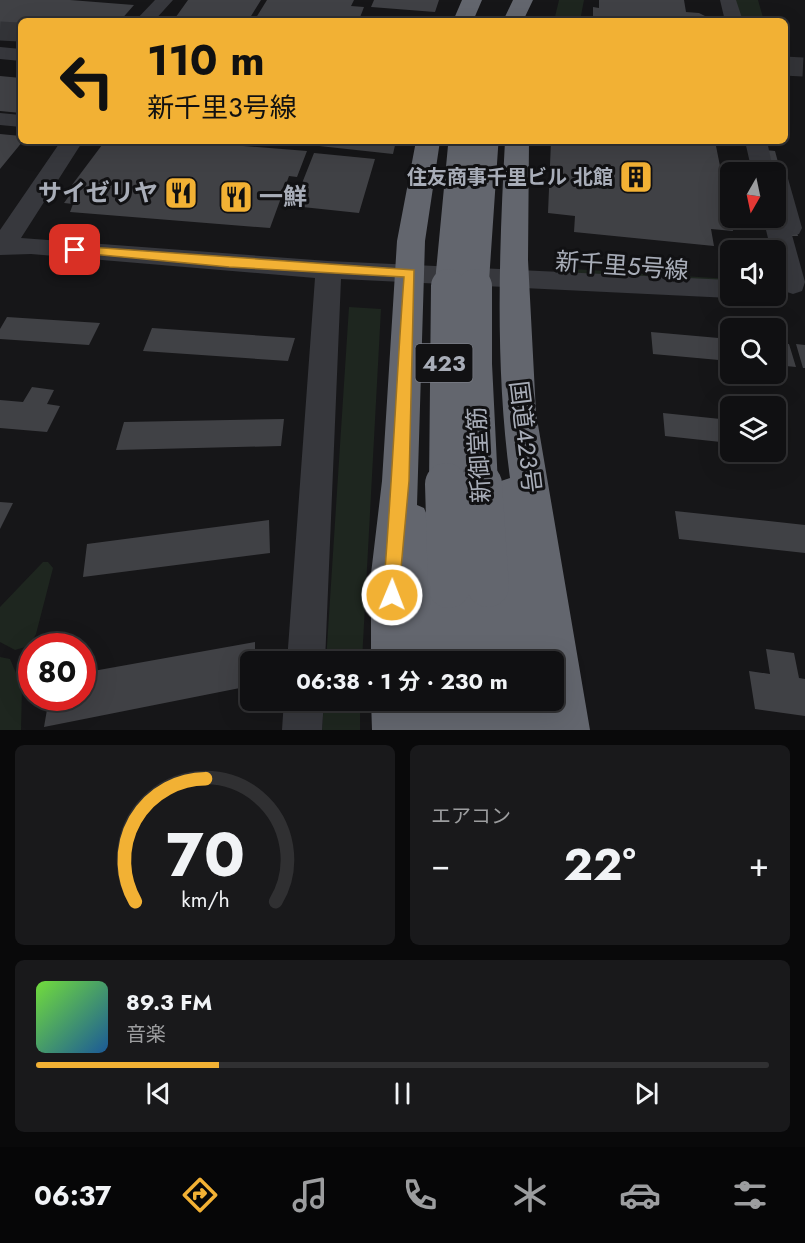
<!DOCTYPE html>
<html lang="ja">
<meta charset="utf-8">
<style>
:root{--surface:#101012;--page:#19191b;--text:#f1f3f6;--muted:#9c9d9f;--line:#303032;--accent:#f2b134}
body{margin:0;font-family:Jost,"Noto Sans JP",sans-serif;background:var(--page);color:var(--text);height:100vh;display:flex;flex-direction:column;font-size:22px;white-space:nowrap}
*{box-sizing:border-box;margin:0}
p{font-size:20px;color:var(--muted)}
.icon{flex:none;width:33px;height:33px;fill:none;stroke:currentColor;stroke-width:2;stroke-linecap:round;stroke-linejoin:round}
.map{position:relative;height:730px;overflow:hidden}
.drawer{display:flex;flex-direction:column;gap:15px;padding:15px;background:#09090a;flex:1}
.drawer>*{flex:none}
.hud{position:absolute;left:18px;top:18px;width:770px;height:126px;border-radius:9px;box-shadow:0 6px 24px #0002,0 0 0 2px var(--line);background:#f2b134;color:#111;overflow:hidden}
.needle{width:39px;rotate:189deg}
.buttons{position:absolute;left:720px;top:162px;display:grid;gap:12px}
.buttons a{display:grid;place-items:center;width:66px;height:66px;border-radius:9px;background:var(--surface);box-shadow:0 6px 24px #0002,0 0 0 2px var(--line);font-size:30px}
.speed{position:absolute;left:18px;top:633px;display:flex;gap:12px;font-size:30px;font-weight:700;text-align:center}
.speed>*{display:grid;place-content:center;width:78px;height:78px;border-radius:50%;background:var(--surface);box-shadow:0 6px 24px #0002,0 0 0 2px var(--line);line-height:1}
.speed .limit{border:9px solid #d22;background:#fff;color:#111}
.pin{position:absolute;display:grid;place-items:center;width:51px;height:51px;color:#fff;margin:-26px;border-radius:12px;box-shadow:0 3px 9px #0006}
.me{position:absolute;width:66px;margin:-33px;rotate:1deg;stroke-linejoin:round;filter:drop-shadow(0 0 4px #0008)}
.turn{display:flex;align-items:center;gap:21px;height:126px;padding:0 30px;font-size:27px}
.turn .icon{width:78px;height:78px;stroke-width:2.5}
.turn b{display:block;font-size:42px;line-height:51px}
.big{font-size:45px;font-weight:700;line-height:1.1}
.drawer .tile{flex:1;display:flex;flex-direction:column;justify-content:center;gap:9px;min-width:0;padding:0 21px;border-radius:9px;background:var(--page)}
.drawer .dial{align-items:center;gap:0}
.dial svg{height:156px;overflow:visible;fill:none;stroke:var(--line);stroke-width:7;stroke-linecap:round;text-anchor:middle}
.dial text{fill:var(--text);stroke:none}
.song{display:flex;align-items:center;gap:18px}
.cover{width:72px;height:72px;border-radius:9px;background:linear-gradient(135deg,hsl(100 70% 55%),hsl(210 70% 35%))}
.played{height:6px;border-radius:3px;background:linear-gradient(90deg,var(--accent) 25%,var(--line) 25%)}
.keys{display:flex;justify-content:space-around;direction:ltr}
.heat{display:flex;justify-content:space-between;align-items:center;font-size:33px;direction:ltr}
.drawer .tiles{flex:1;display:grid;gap:15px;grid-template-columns:1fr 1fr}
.tile:last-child{grid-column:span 2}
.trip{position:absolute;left:240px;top:651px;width:324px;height:60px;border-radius:9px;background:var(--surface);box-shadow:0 6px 24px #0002,0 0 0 2px var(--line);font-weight:700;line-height:60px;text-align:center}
.tabs{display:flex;height:96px;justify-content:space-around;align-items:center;background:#060607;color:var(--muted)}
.tabs .icon{width:42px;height:42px}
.tabs .on{color:var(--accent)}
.tabs b{font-size:27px;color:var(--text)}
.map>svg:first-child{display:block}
</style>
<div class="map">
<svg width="805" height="730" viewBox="0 0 805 730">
<rect width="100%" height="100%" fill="#161618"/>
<path fill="#1e261f" d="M 559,0 L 584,0 L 580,21 L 554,21 Z
M 733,0 L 758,0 L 764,21 L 739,21 Z
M 558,268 L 730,279 L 730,283 L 558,272 Z
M 349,307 L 381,309 L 362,661 L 326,661 Z
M 43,562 L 48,562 L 53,568 L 36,634 L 29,646 L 15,650 L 0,642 L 0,607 Z
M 0,657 L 10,659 L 22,687 L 21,730 L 0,730 Z
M 324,701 L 360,701 L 360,730 L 322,730 Z"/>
<path fill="#404145" d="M 0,0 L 70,0 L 134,5 L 120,21 L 21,21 L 21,40 L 0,38 Z
M 188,0 L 261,0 L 248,21 L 173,21 Z
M 267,0 L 354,0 L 351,6 L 364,7 L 359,20 L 254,21 Z
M 374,0 L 439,0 L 435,12 L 371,7 Z
M 599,0 L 684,0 L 686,12 L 699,13 L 705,16 L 706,21 L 593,21 L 593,7 L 599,8 Z
M 0,76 L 21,78 L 21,113 L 0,111 Z
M 0,134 L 21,136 L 21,141 L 23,141 L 0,169 Z
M 105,141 L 206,141 L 205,143 L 307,151 L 297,177 L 289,176 L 270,228 L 70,212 L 73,204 L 64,203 L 77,185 L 72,185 Z
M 273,141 L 396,141 L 393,154 Z
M 551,141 L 715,141 L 733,231 L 711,229 L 714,246 L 574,232 L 575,216 L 548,213 Z
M 765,150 L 775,151 L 798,236 L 788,236 L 776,189 L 776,172 L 771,172 Z
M 314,153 L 375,159 L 359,213 L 293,206 Z
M 7,317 L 100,323 L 89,345 L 0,339 L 0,329 Z
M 152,328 L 295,338 L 288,361 L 143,351 Z
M 651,332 L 730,339 L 730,361 L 653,354 Z
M 776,343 L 789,344 L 796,367 L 776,365 Z
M 796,344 L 805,345 L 805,368 L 803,368 Z
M 32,387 L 54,390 L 47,404 L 60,406 L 47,432 L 0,428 L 0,400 L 23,402 Z
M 663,413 L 730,420 L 730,443 L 665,436 Z
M 284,419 L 281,446 L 116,450 L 124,422 Z
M 0,502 L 13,503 L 0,529 Z
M 675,511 L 805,525 L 805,553 L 679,539 Z
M 269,520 L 270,553 L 83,577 L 87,544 Z
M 255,642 L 255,662 L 250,662 L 250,686 L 44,727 L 49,698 L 82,698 L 82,673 Z
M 766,649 L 794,653 L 799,678 L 805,679 L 805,716 L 755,709 L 749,671 L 770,674 Z"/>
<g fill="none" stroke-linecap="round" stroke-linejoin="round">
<path stroke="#333438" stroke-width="19" stroke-dasharray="19 10" stroke-linecap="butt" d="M 0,31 L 21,32
M 784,66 L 805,67"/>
<path fill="#37383d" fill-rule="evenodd" d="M 155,0 L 173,0 L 154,21 L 135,21 Z
M 720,0 L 736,0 L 743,21 L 725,21 Z
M 0,47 L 21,49 L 21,61 L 0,59 Z
M 0,113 L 21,115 L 21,127 L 0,125 Z
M 61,141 L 83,141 L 21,238 L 328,261 L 730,280 L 730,296 L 739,296 L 730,298 L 341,279 L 325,662 L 287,662 L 315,278 L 31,254 L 0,255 L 0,230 Z
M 745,141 L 767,141 L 773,169 L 784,170 L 787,175 L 802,228 L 799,234 L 792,235 L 805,282 L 802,291 L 793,294 L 784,291 C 776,279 776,265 776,250 L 771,250 L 763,218 L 776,218 L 776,172 L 752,172 Z
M 284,700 L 324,700 L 322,730 L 282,730 Z"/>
<path fill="#63666e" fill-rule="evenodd" d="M 462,0 L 482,0 L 473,21 L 453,21 Z
M 513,0 L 533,0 L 523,21 L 503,21 Z
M 416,141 L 440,141 L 425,241 L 417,505 L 424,508 L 429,520 L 435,573 L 449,567 L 464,573 L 468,584 L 473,572 L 488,566 L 497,570 L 495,493 L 501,481 L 510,478 C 495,366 499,254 505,141 L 529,141 L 528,260 L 536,413 L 590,730 L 372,730 L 371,700 L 554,700 L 554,662 L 371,662 L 371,574 L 382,481 L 397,241 Z"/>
<path stroke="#63666e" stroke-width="27" d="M 448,288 L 462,141
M 475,288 L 485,141"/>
<path stroke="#63666e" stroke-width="34" d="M 475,286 L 475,364 L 481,485
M 446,485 L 448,286"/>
<path stroke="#63666e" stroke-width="42" d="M 446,484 L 449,587
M 481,484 L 488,586"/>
</g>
<path fill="#f2b134" stroke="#9d7322" stroke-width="1.5" d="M 75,246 L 414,270 L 409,481 L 398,601 L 392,603 L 386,601 L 383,595 C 392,489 396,383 404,277 L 229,267 L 70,252 L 69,250 Z"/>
<defs>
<g id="building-square" transform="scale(1.725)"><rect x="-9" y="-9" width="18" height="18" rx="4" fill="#f2b134" stroke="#111113"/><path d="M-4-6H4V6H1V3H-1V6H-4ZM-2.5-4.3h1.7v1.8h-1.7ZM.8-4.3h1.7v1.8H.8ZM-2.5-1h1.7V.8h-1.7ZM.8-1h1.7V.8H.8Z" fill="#111"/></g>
<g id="restaurant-square" transform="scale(1.725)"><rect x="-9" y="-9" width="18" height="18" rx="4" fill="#f2b134" stroke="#111113"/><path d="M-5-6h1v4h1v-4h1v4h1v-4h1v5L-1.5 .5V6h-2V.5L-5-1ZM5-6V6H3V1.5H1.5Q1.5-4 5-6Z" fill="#111"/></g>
</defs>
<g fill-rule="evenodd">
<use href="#building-square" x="636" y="177"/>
<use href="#restaurant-square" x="181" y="193"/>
<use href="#restaurant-square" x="236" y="197"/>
</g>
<g text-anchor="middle" stroke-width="6" stroke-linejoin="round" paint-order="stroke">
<g font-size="20" font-weight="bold" fill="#a8adb8" stroke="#111113" text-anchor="end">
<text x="613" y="184">住友商事千里ビル 北館</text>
</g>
<rect fill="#111113" stroke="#7b7e86" stroke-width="1.5" x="415.5" y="344" width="57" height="38" rx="4.5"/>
<g font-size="22" font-weight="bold" fill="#a8adb8">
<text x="444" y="371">423</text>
</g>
<g font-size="24" font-weight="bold" fill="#a8adb8" stroke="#111113" text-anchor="end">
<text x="158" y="201">サイゼリヤ</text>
<text x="259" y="205" text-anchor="start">一鮮</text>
</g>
<g font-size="24" fill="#a8adb8" stroke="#111113">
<text transform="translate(622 266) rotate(4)" y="8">新千里5号線</text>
<text transform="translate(525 437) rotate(83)" y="8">国道423号</text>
<text transform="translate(479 455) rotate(-93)" y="8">新御堂筋</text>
</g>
</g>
</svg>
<div class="buttons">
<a><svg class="needle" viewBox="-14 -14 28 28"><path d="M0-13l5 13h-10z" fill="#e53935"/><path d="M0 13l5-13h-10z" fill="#9c9d9f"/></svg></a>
<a><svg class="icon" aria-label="sound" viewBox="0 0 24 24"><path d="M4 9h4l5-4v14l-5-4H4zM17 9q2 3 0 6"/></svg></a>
<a><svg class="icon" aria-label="search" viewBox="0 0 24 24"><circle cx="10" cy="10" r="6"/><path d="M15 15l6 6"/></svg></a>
<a><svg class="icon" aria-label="layers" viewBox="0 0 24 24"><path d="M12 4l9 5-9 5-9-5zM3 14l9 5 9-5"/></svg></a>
</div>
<div class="speed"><div class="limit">80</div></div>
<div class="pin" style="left:75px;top:250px;background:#d93025"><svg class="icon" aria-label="arrive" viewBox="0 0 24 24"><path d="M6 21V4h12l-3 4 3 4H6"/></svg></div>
<svg class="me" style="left:392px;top:595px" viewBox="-20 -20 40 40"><circle r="17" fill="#f2b134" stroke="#fff" stroke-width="3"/><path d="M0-11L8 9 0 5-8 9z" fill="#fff"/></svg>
<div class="trip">06:38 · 1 分 · 230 m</div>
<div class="hud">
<div class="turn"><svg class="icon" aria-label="left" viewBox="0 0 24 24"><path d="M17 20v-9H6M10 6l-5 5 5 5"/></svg><div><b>110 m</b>新千里3号線</div></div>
</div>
</div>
<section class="drawer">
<div class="tiles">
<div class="tile dial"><svg viewBox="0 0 100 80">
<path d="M14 69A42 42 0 1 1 86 69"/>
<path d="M14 69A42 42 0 0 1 50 6" stroke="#f2b134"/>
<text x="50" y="56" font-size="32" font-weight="700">70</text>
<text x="50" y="72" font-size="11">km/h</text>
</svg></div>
<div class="tile"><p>エアコン</p>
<div class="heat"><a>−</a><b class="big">22°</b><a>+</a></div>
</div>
<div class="tile">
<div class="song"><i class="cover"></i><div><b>89.3 FM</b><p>音楽</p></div></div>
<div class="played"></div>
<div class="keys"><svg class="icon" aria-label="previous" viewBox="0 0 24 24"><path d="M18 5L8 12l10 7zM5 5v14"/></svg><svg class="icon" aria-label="pause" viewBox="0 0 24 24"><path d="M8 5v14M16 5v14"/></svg><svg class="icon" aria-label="next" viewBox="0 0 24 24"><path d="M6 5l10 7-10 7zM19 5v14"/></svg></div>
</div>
</div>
</section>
<nav class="tabs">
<b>06:37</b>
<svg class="icon on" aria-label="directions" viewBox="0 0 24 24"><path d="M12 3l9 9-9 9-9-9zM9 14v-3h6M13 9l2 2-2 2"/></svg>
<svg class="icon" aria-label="music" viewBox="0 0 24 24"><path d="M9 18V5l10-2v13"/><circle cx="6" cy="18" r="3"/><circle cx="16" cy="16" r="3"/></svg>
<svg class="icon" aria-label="phone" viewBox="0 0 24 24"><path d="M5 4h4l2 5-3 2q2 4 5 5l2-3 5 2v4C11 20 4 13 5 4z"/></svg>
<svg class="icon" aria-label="climate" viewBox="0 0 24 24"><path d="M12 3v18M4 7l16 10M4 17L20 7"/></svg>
<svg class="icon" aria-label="car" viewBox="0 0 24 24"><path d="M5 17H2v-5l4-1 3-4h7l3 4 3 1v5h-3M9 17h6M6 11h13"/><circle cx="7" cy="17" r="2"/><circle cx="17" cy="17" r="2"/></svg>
<svg class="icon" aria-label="filters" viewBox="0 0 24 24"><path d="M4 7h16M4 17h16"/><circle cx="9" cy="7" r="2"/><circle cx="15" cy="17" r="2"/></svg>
</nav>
